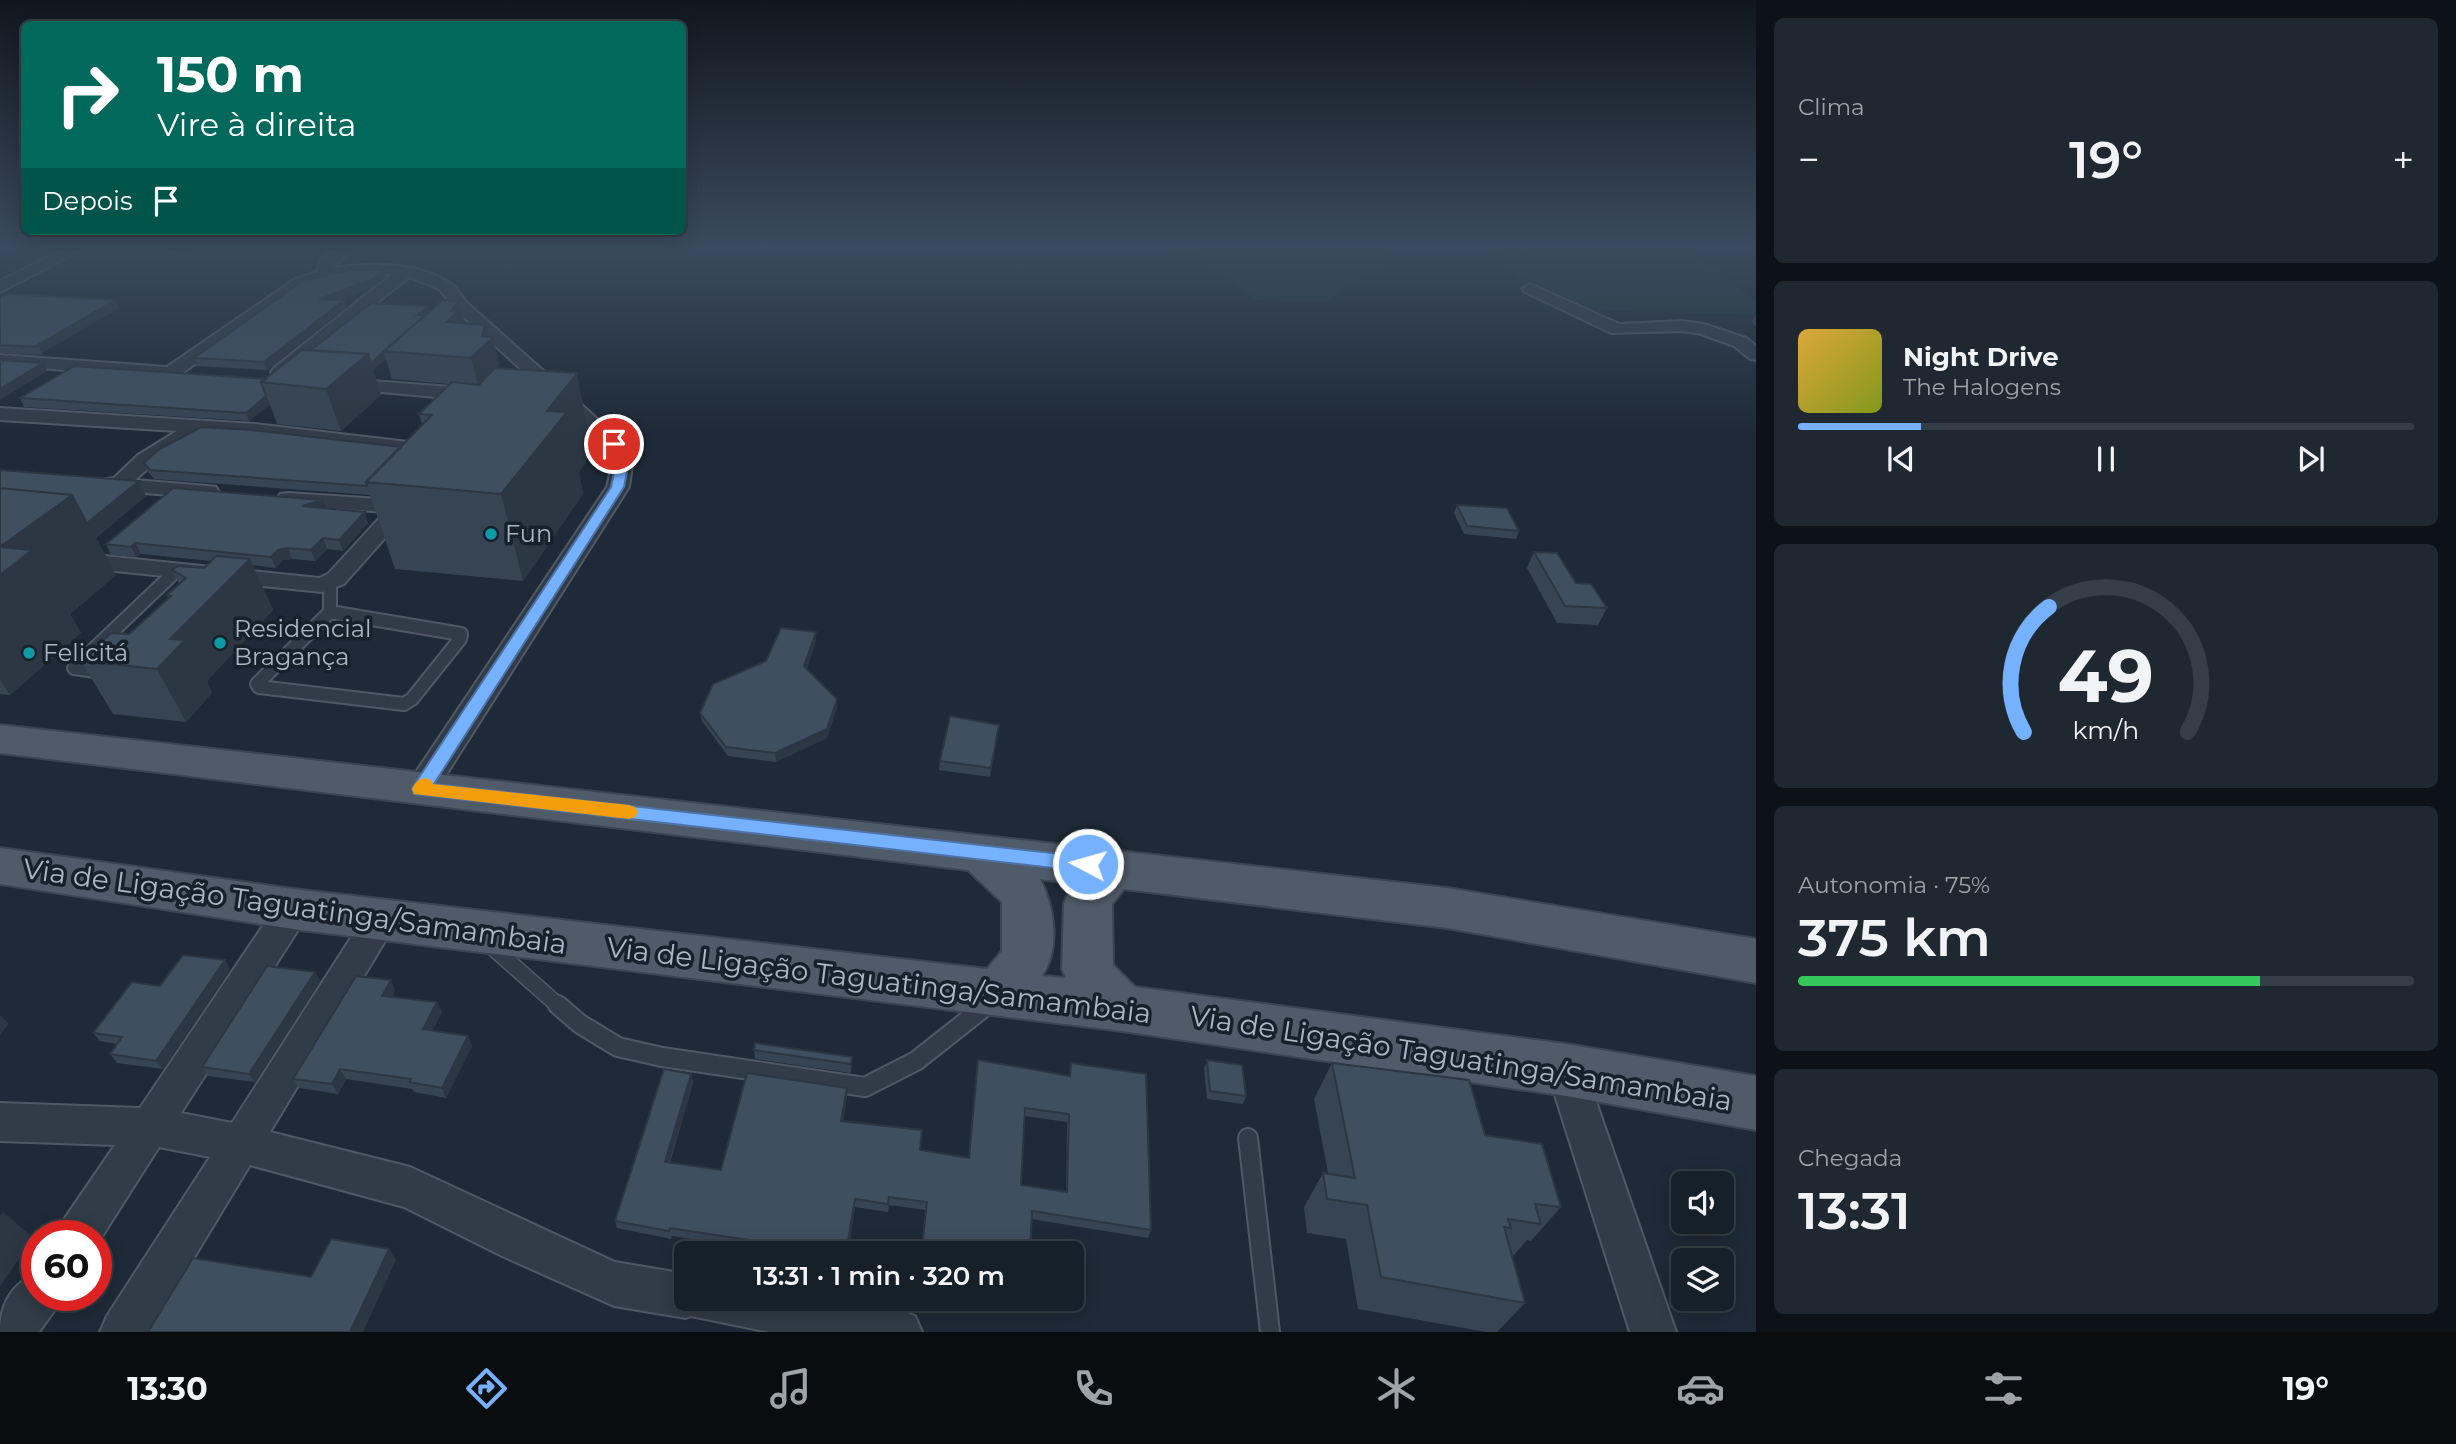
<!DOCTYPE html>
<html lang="pt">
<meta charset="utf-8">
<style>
:root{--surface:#162029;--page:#1f2831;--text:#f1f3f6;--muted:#9ea3a8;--line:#353e46;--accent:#76b1ff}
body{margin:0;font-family:Montserrat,sans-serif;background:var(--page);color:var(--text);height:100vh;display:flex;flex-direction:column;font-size:26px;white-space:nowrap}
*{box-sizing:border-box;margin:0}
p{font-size:23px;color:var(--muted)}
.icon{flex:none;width:38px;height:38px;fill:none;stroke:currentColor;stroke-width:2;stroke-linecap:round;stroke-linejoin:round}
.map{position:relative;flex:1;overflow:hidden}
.side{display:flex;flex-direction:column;gap:18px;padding:18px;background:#0c1217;width:700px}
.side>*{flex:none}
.guide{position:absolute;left:21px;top:21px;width:665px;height:214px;border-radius:10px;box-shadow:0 4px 18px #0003,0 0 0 2px var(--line);background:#00695c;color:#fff;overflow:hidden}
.tools{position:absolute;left:1671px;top:1171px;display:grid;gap:14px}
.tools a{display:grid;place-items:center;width:63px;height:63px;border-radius:10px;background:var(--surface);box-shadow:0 4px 18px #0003,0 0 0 2px var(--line);font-size:35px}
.speed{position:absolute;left:21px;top:1220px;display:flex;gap:14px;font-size:35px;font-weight:700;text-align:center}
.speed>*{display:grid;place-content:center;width:91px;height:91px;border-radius:50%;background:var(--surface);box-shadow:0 4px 18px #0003,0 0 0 2px var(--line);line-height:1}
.speed .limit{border:10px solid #d22;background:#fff;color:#111}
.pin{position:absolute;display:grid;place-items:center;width:60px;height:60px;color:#fff;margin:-30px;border:4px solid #fff;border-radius:50%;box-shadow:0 2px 7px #0007}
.me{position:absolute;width:77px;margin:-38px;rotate:276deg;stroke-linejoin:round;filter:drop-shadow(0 0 5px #0008)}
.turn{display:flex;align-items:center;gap:24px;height:147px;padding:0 21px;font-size:32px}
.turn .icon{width:91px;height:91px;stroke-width:2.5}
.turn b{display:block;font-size:49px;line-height:60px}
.then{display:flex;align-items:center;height:66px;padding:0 21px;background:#0003;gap:14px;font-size:26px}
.big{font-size:52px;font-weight:600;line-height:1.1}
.side .card{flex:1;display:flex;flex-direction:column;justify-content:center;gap:10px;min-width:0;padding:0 24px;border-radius:10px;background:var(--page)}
.side .dial{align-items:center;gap:0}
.dial svg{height:182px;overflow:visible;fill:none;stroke:var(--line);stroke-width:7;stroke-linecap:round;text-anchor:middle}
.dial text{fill:var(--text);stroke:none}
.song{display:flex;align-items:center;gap:21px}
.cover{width:84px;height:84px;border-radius:10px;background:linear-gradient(135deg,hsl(40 70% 55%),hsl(70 70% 35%))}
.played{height:7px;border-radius:4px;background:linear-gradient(90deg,var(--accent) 20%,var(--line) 20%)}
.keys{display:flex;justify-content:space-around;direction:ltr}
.heat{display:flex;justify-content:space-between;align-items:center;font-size:38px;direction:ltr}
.charge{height:10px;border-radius:5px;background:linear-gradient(90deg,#34c759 75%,var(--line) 0)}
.trip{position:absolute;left:674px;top:1241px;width:410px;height:70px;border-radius:10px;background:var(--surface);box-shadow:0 4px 18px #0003,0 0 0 2px var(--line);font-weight:600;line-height:70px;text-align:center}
.menu{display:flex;height:112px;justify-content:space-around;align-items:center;background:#090d10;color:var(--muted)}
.menu .icon{width:49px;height:49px}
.menu .current{color:var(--accent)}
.menu b{font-size:32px;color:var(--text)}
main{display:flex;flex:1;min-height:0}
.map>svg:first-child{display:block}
</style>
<main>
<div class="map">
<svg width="1756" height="1332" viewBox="0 0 1756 1332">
<rect width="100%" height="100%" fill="#1e2a37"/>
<path fill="#203638" d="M 947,246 L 1367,246 L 1393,258 L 1327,302 L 1256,300 L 1189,252 Z
M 1455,246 L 1686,246 L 1756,302 L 1756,315 L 1547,309 L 1492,249 Z"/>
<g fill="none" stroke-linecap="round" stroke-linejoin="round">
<g stroke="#4f5966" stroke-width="10">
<path id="lane-far3" d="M 129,246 L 189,251"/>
</g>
<g stroke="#4f5966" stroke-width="16">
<path id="lane-far2" d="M 330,583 L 330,612
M 330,612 L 461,634 L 460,639 L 412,699 L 404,704 L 259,687 L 257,684 Z
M 102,672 L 74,668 L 177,570"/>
</g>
<g stroke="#4f5966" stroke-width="18">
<path id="lane-far1" d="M 491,946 L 560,1007
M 985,1007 L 988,1004"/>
</g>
<g stroke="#4f5966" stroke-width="22">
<path id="lane" d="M 558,1005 L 580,1024 L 618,1047 L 662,1057 L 865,1087 L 916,1061 L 987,1005
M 1248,1138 L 1270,1332"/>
</g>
<g stroke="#4f5966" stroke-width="4">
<path id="street" d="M 70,246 L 89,246 L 0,292 L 0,281 Z
M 340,246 L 357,246 L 332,268 C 369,263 414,261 447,281 C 455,285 460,294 466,302 L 621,440 L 632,466 L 629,487 L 432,797 L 421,800 L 410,797 L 406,789 L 410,781 L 607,487 L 612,466 L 605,446 L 454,308 L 439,289 L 409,277 L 286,376 L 274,376 L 271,372 L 274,368 L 392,274 L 352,275 L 305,285 L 177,377 L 171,378 L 0,365 L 0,355 L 167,367 L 295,279 L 317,272 L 321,260 Z
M 1530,284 L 1619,324 L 1683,321 L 1704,324 L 1746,338 L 1756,346 L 1756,360 L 1750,359 L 1734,346 L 1701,334 L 1683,331 L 1611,333 L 1525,292 L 1522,289 Z
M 345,379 L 478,389 L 487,395 L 478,401 L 339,388 L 336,384 L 339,380 Z
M 0,408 L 255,424 L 434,445 L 441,447 L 444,451 L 441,455 L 434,457 L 255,436 L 204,433 L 161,457 L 135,480 L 208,486 L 216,487 L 219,492 L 216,497 L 208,498 L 106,490 L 99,488 L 95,484 L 99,480 L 114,478 L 138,455 L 177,431 L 0,420 Z
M 288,493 L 396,500 L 406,496 L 414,497 L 417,502 L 344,584 L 322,592 L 75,567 L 67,565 L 63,560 L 67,555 L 75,553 L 319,578 L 328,574 L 385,512 L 280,504 L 277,499 L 280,494 Z
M 293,896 L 305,899 L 310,909 L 305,919 L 181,1113 L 232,1123 L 370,908 L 382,904 L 394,908 L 399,918 L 270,1132 L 410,1167 L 615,1262 L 686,1274 L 686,1298 C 758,1298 848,1288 915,1316 L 922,1332 L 769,1332 L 691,1316 L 686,1318 L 614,1306 L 502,1256 L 404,1207 L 250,1165 L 149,1332 L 100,1332 L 107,1316 L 210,1157 L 159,1147 L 96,1246 L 96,1236 L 57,1236 L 63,1221 L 115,1145 L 0,1141 L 0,1103 L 140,1108 L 281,899 Z
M 1566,1053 L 1579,1058 L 1585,1070 L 1676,1332 L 1630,1332 L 1547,1070 L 1553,1058 Z
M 37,1273 L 37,1295 L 60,1295 L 54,1311 L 39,1332 L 0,1332 C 0,1305 11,1284 37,1273 Z"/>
</g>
<g stroke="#3b4551" stroke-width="4">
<path id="primary" d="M 0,725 L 1447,888 L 1756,939 L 1756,983 L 1447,928 L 1124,889 L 1112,904 L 1113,965 L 1135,987 L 1566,1044 L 1756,1076 L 1756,1130 L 1566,1096 L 1122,1031 L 293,929 L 0,884 L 0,848 L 293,889 L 987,969 L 1002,951 L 1002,902 L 968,870 L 0,753 ZM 1040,879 L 1072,883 L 1064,904 L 1062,969 L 1066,978 L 1042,976 C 1061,948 1054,906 1040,879 Z"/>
</g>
<use href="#lane-far3" stroke="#313c48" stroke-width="8"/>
<use href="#lane-far2" stroke="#313c48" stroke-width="12"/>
<use href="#lane-far1" stroke="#313c48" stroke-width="15"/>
<use href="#lane" stroke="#313c48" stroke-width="18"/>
<use href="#street" fill="#313c48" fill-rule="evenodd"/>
<use href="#primary" fill="#4f5b68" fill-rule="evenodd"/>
</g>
<path fill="#374453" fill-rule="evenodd" d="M 383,270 L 385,278 L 373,287 L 339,300 L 344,300 L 347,308 L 267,370 L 197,366 L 194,358 Z
M 0,297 L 115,300 L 119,308 L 42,353 L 43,355 L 0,353 Z
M 459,301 L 465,323 L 487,337 L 493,337 L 499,365 L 496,368 L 592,453 L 579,472 L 583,494 L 523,581 L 395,569 L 370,495 L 154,479 L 148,472 L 144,463 L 401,447 L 422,425 L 419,414 L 450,384 L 392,379 L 386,359 L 373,370 L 381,395 L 341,431 L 277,424 L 270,404 L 249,421 L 24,407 L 20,398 L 266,379 L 311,350 L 428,306 L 429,312 Z
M 1755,315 L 1756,315 L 1756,327 L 1752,322 Z
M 0,470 L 146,496 L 96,538 L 116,575 L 70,614 L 81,633 L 10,695 L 0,694 Z
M 323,500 L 327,509 L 368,523 L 343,551 L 327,549 L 315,561 L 292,559 L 283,560 L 276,568 L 253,565 L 273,610 L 207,681 L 212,693 L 186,722 L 113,714 L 81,661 L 129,634 L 168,598 L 167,595 L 179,584 L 172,570 L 204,568 L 211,561 L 141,554 L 136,557 L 111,555 L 106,544 Z
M 1457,505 L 1519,531 L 1516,539 L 1464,534 L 1454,513 Z
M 1534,552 L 1576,583 L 1607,608 L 1598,625 L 1557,623 L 1527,568 Z
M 816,632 L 816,640 L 807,669 L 837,707 L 827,738 L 776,762 L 728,756 L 702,721 L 700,713 L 766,661 Z
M 999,725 L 990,777 L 939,770 L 940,761 Z
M 225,960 L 230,969 L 163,1069 L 117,1063 L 110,1054 L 117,1044 L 100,1041 L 93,1033 L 160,986 Z
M 315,972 L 320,981 L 255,1082 L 208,1076 L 202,1067 Z
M 395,990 L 392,997 L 442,1012 L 432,1031 L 472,1046 L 446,1098 L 414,1092 L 412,1089 L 346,1079 L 338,1094 L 299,1088 L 293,1079 Z
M 754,1050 L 852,1057 L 851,1073 L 755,1059 Z
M 978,1060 L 1069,1076 L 1071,1063 L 1151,1230 L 1148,1238 L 1031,1219 L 1030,1253 L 922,1253 L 926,1210 L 889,1205 L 888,1212 L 855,1207 L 848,1253 L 785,1253 L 672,1236 L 671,1239 L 617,1228 L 615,1221 L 691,1074 L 693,1083 L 670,1163 L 721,1170 L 847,1088 L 847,1096 L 843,1121 L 920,1150 L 969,1158 ZM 1024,1116 L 1067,1122 L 1066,1192 L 1021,1185 Z
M 1207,1060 L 1246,1096 L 1243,1104 L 1207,1099 L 1204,1069 Z
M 1332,1063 L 1485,1135 L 1561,1207 L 1531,1241 L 1527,1240 L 1512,1257 L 1525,1303 L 1497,1332 L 1486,1332 L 1358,1309 L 1346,1239 L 1307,1233 L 1304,1207 L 1323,1173 L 1328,1173 L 1314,1099 Z"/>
<path fill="#2d3743" d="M 383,270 L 385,278 L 373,287 L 322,306 L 319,299 Z
M 115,300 L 119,308 L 42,353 L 39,347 L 36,346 Z
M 344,300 L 347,308 L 267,370 L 264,362 Z
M 459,301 L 466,328 L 446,322 L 451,311 Z
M 428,306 L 430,313 L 425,316 L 417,315 Z
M 485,325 L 488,341 L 493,337 L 499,365 L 478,386 L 471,358 L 482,336 Z
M 384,351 L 386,359 L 373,370 L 381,395 L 341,431 L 326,389 L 368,354 Z
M 43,363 L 47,371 L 0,400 L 0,389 Z
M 577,373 L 592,453 L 579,472 L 583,494 L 523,581 L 501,494 L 547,411 Z
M 266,396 L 270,404 L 249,421 L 246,413 Z
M 139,481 L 146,496 L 96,538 L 116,575 L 70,614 L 81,633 L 10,695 L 0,680 L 0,547 L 72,495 Z
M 323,500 L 327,510 L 302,506 Z
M 365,512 L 368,523 L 343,551 L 339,540 Z
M 323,538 L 327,549 L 315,561 L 311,550 Z
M 135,543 L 141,554 L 136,557 L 131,547 Z
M 288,548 L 292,559 L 283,560 L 276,568 L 271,557 L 278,550 Z
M 250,559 L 273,610 L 207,681 L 212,693 L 186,722 L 157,669 L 170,639 Z
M 816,632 L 816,640 L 805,675 L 804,666 Z
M 837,699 L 837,707 L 827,738 L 776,762 L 775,753 Z
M 999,725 L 998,733 L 990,777 L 991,768 Z
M 225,960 L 230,969 L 163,1069 L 156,1061 Z
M 315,972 L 320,981 L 255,1082 L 249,1074 Z
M 391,980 L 395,990 L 387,1006 L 382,996 Z
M 437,1002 L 442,1012 L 428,1039 L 423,1029 Z
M 0,1016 L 1,1016 L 9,1024 L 0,1035 Z
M 468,1036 L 472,1046 L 446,1098 L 442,1088 Z
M 340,1069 L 346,1079 L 338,1094 L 332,1084 Z
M 691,1074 L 693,1083 L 667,1170 L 665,1162 Z
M 847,1088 L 847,1096 L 841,1129 L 841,1121 Z
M 855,1199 L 855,1207 L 848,1253 L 846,1253 Z
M 3,1212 L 34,1238 L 0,1286 L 0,1216 Z
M 389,1249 L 396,1260 L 363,1332 L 350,1332 Z"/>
<path fill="#404f60" stroke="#2d3743" stroke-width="2" fill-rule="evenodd" d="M 350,270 L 383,270 L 371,280 L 319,299 L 344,300 L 264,362 L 194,358 L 304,280 Z
M 7,294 L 115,300 L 36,346 L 39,347 L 0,345 L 0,297 Z
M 443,300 L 459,301 L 451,311 L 458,312 L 446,322 L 485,325 L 482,336 L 493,337 L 471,358 L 384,351 Z
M 371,303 L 428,306 L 417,315 L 425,315 L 371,363 L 368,354 L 311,350 Z
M 302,350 L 368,354 L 326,389 L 261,382 Z
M 0,360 L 43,363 L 0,389 Z
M 74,366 L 266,379 L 261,382 L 266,396 L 246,413 L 20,398 Z
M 495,368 L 577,373 L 547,411 L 567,412 L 501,494 L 366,482 L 432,415 L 419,414 L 452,382 L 479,385 Z
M 201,427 L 251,430 L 401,447 L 366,482 L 367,486 L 150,470 L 144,463 L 158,450 Z
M 0,470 L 139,481 L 87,523 L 72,495 L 0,488 Z
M 0,488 L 72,495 L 0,547 L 32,550 L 0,575 Z
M 173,488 L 323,500 L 302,506 L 365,512 L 339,540 L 323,538 L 311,550 L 288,548 L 278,550 L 271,557 L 135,543 L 131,547 L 106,544 Z
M 1457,505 L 1507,508 L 1519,531 L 1467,526 Z
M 1534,552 L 1557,553 L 1576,583 L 1591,584 L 1607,608 L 1565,606 Z
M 216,556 L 250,559 L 170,639 L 185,640 L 157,669 L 81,661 L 111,633 L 129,634 L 171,596 L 167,595 L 186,578 L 172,570 L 178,566 L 204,568 Z
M 781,628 L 816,632 L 804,666 L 837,699 L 827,729 L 775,753 L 726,747 L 700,713 L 713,684 L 766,661 Z
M 950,716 L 999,725 L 991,768 L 940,761 Z
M 183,955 L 225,960 L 156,1061 L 110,1054 L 122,1037 L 93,1033 L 132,982 L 160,986 Z
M 267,966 L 315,972 L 249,1074 L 202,1067 Z
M 356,976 L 391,980 L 382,996 L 437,1002 L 423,1029 L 468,1036 L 442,1088 L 409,1082 L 411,1079 L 340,1069 L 332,1084 L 293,1079 Z
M 755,1043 L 852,1057 L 851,1064 L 754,1050 Z
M 978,1060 L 1070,1076 L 1071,1063 L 1146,1074 L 1151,1230 L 1032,1211 L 1030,1253 L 956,1253 L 922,1248 L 927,1202 L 889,1197 L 888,1204 L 855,1199 L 846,1253 L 835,1253 L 670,1228 L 669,1231 L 615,1221 L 664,1069 L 691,1074 L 665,1162 L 721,1170 L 747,1073 L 847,1088 L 841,1121 L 922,1130 L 920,1150 L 969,1158 ZM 1025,1108 L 1069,1114 L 1067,1192 L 1021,1185 Z
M 1207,1060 L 1242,1065 L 1246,1096 L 1210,1091 Z
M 1332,1063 L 1469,1080 L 1485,1135 L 1542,1144 L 1561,1207 L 1535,1204 L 1541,1224 L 1508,1219 L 1511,1228 L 1504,1227 L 1525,1303 L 1381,1277 L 1367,1205 L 1327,1199 L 1323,1173 L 1355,1178 Z
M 331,1239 L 389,1249 L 350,1332 L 148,1332 L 193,1258 L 311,1277 Z"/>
<linearGradient id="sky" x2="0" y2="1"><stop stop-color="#10171e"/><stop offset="0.57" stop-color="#3b4a5e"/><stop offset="1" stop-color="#3b4a5e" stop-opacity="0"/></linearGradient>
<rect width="1756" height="433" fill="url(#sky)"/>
<path fill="#76b1ff" stroke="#4d73a6" stroke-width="2" d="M 614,440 L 620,444 L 628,467 L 624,487 L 434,784 L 1088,857 L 1095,859 L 1097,864 L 1095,870 L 1088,872 L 414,794 L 412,789 L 414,785 L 611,487 L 615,467 L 608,444 Z"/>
<path fill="#f59e0b" d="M 424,778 L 431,780 L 433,784 L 629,805 L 635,807 L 638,812 L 635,817 L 629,819 L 414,794 L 412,789 C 415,783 417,780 424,778 Z"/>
<g fill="#0f9aa8" stroke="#17212c" stroke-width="2.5">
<circle cx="491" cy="534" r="7"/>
<circle cx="220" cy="643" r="7"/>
<circle cx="29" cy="653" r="7"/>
</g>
<g text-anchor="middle" stroke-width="7" stroke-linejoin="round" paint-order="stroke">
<g font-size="24" fill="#abb6c5" stroke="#17212c" text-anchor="start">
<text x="505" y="542">Fun</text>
<text x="234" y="637">Residencial<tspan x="234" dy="28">Bragança</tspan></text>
<text x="43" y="661">Felicitá</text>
</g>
<g font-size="28" fill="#abb6c5" stroke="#17212c">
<text transform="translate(295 906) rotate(8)" y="10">Via de Ligação Taguatinga/Samambaia</text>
<text transform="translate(879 980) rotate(7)" y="10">Via de Ligação Taguatinga/Samambaia</text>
<text transform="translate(1461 1058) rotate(9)" y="10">Via de Ligação Taguatinga/Samambaia</text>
</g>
</g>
</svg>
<div class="tools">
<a><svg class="icon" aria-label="sound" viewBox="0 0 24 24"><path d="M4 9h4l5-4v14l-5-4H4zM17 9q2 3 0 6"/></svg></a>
<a><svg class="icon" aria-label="layers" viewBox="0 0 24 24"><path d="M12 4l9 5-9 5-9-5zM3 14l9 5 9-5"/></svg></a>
</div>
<div class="speed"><div class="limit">60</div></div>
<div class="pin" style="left:614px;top:444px;background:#d93025"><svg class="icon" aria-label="arrive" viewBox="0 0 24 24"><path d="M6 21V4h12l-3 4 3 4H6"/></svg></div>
<svg class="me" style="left:1088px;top:864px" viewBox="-20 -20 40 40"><circle r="17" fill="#76b1ff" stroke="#fff" stroke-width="3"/><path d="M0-11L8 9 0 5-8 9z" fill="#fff"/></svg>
<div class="trip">13:31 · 1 min · 320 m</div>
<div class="guide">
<div class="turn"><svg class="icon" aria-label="right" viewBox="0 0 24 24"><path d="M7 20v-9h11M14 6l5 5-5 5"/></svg><div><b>150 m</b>Vire à direita</div></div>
<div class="then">Depois<svg class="icon" aria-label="arrive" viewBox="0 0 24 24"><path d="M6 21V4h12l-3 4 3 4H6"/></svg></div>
</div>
</div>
<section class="side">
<div class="card"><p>Clima</p>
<div class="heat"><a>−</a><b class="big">19°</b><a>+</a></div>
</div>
<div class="card">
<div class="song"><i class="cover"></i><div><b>Night Drive</b><p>The Halogens</p></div></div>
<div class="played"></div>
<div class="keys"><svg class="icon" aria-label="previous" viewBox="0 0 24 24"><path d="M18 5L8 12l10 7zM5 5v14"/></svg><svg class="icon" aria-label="pause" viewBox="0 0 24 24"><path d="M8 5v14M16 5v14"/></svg><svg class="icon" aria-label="next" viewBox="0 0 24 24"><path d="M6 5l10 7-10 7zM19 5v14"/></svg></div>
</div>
<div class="card dial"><svg viewBox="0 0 100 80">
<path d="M14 69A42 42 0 1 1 86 69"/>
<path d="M14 69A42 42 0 0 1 25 14" stroke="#76b1ff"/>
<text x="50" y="56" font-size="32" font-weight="700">49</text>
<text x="50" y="72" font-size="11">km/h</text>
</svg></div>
<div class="card"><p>Autonomia · 75%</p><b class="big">375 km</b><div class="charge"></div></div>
<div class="card"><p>Chegada</p><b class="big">13:31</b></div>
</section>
</main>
<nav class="menu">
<b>13:30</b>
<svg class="icon current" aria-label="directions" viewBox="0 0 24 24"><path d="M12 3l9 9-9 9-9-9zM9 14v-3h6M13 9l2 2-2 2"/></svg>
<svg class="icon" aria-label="music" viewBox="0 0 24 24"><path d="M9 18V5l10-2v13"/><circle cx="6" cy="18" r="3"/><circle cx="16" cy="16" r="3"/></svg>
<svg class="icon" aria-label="phone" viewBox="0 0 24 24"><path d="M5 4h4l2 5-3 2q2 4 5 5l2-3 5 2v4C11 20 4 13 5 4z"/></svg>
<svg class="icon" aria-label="climate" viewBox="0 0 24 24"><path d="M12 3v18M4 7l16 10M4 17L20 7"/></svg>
<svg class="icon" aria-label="car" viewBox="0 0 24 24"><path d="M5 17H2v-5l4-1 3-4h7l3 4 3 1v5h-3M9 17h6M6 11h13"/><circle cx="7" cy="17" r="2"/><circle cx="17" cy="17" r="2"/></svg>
<svg class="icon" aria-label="filters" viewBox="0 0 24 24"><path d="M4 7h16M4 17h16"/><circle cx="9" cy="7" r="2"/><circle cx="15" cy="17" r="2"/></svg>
<b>19°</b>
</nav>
